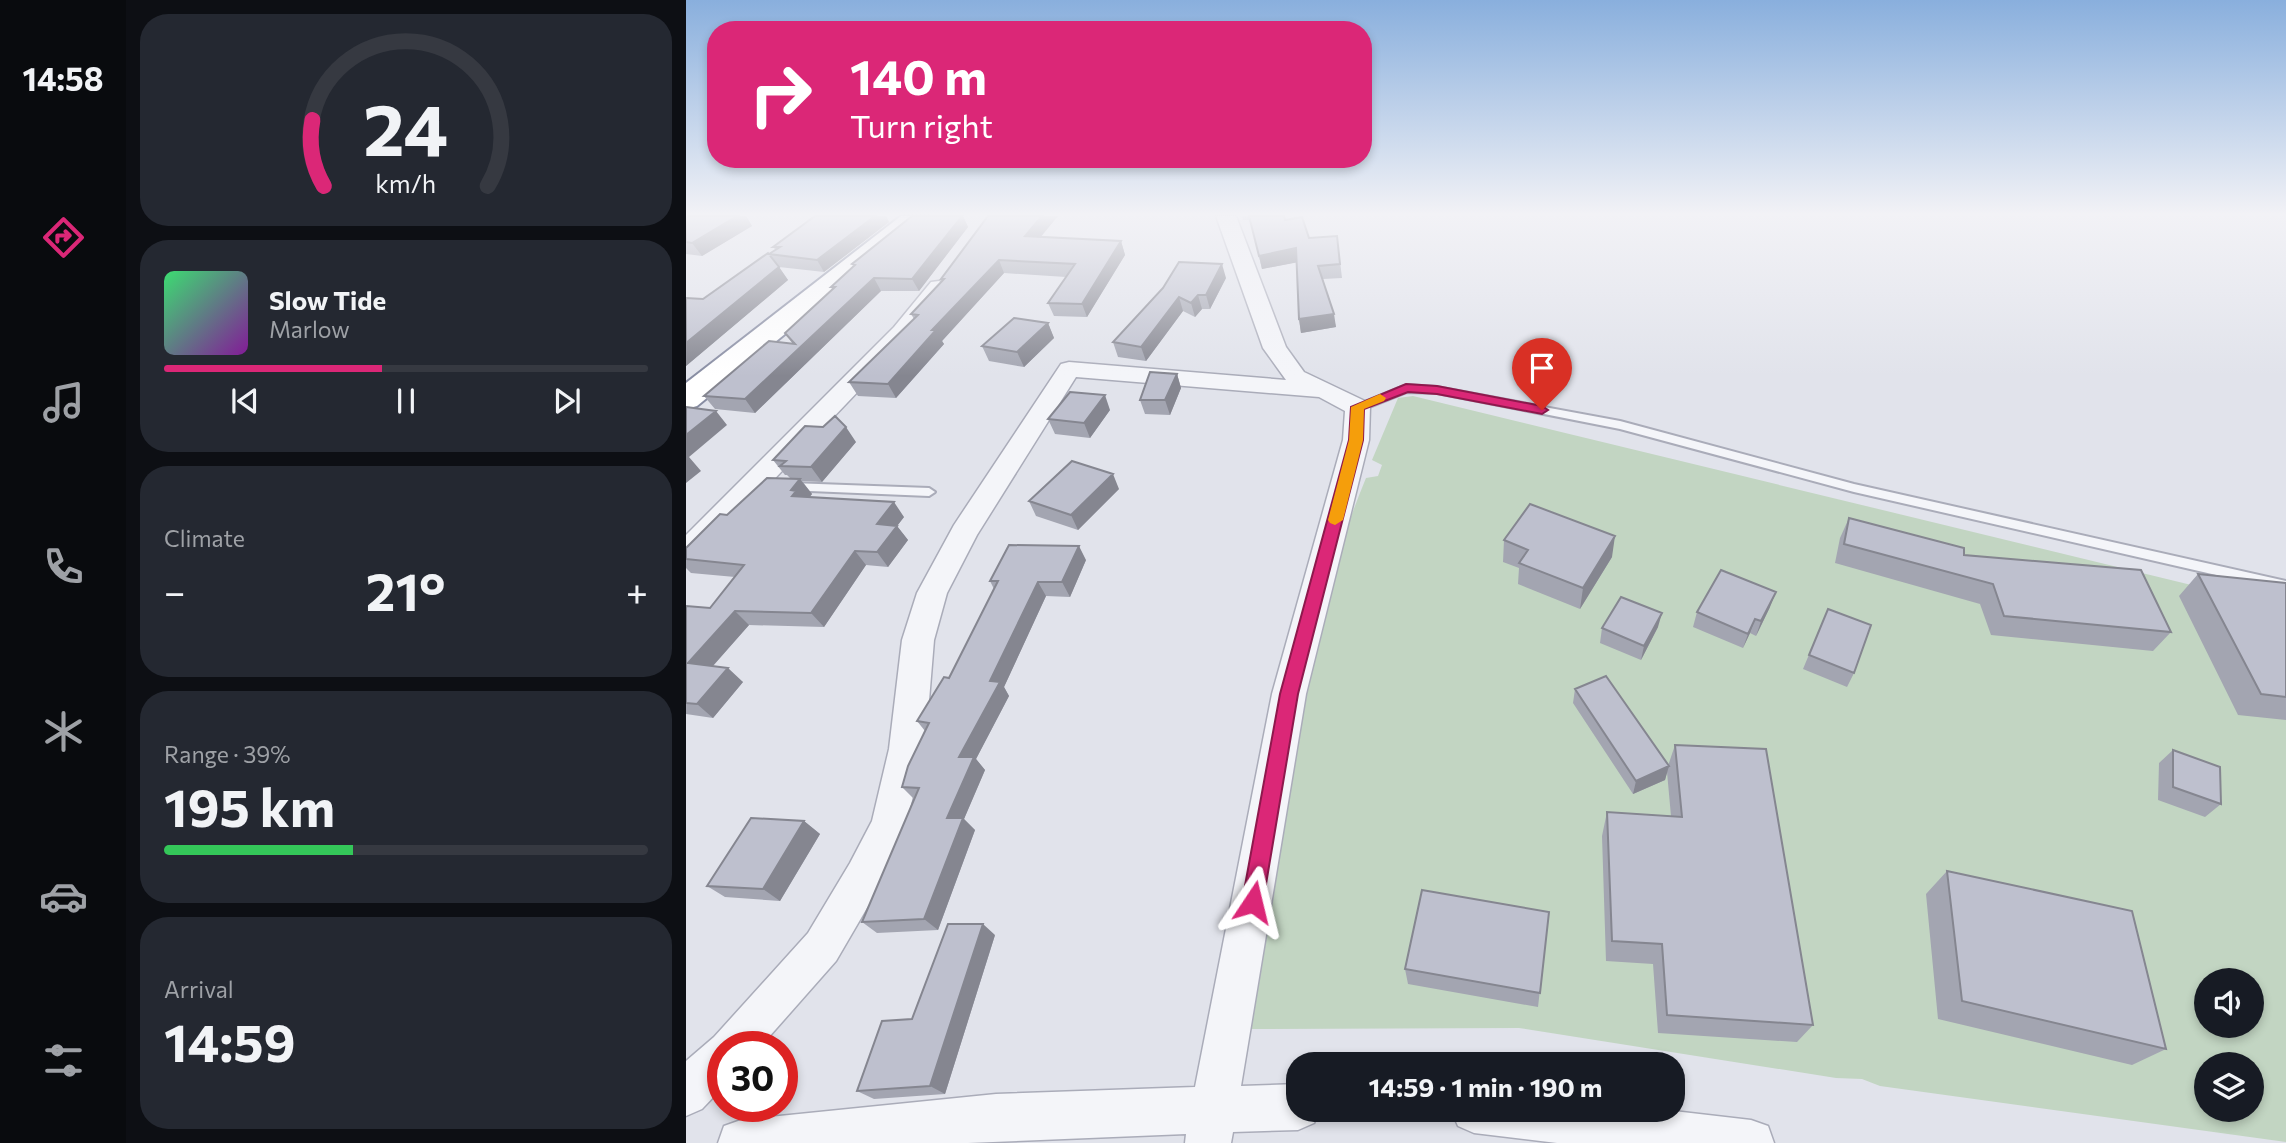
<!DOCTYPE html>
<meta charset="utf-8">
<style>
:root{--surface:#171b24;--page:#242831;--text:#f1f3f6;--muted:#9ea1a6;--line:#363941;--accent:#db2777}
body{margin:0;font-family:Commissioner,sans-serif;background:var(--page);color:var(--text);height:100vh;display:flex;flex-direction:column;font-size:26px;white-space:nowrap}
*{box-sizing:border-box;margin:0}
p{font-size:23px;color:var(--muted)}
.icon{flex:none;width:38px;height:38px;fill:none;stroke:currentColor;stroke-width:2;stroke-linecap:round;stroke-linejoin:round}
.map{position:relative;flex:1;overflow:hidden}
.drawer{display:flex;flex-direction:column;gap:14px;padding:14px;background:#0d0f14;width:560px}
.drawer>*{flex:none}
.hud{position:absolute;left:21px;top:21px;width:665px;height:147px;border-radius:28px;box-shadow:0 4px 10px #0003;background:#db2777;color:#fff;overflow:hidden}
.controls{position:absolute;left:1508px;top:968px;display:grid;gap:14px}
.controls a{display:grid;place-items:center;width:70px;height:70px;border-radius:50%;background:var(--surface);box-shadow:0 4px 10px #0003;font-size:35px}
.speed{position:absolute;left:21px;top:1031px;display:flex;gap:14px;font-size:35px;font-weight:700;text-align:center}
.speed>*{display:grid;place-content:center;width:91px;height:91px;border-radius:50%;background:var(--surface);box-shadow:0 4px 10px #0003;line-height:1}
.speed .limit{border:10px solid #d22;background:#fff;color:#111}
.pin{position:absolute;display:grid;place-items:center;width:60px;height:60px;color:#fff;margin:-72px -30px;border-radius:50% 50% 50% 0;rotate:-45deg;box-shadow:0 0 7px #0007}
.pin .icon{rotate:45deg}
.me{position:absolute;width:77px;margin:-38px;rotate:10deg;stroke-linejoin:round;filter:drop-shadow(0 0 5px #0008)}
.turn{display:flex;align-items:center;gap:24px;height:147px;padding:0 28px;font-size:32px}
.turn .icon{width:91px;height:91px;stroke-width:2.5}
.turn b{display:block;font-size:49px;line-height:60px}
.big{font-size:52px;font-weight:700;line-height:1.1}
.drawer .widget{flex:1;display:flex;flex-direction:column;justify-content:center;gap:10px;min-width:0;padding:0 24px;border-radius:28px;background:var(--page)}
.drawer .dial{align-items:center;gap:0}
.dial svg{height:182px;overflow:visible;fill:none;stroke:var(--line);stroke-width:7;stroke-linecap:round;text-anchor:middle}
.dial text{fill:var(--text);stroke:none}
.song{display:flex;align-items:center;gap:21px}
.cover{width:84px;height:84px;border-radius:10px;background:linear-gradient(135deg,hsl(140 70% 55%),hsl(290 70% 35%))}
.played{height:7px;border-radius:4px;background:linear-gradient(90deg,var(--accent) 45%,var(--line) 45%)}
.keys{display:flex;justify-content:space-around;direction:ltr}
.heat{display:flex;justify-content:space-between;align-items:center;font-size:38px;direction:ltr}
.charge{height:10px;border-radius:5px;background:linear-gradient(90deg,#34c759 39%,var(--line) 0)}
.trip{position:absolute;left:600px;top:1052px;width:399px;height:70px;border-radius:28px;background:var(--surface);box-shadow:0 4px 10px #0003;font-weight:700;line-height:70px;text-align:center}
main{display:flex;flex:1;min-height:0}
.menu{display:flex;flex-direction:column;width:126px;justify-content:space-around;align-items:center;background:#090b0e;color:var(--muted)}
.menu .icon{width:49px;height:49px}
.menu .active{color:var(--accent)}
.menu b{font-size:32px;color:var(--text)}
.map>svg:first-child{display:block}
</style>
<main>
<nav class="menu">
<b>14:58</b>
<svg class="icon active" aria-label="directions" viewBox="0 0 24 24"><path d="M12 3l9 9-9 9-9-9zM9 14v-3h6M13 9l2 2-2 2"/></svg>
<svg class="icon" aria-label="music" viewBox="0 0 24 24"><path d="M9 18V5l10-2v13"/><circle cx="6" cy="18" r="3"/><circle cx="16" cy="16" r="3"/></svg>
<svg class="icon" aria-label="phone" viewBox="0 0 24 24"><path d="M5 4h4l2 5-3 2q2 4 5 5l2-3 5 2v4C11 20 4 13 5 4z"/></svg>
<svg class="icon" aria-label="climate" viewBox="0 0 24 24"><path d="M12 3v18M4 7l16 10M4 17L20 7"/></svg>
<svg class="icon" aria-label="car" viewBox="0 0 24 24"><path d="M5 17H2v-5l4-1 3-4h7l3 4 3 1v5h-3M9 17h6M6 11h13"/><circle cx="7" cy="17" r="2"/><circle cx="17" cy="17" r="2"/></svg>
<svg class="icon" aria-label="filters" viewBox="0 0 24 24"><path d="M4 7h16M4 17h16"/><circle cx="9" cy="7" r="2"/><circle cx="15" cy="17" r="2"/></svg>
</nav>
<section class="drawer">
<div class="widget dial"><svg viewBox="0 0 100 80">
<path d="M14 69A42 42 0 1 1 86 69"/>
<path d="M14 69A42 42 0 0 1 9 40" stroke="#db2777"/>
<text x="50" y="56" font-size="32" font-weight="700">24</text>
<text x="50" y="72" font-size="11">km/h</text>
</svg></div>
<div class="widget">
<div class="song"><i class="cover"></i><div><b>Slow Tide</b><p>Marlow</p></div></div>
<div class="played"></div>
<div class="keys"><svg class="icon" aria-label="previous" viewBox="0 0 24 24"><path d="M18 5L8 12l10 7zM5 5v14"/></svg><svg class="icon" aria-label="pause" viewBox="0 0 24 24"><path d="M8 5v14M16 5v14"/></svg><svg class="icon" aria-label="next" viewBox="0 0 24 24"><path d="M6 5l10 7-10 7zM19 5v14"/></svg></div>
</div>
<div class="widget"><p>Climate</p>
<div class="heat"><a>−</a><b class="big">21°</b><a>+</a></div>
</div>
<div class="widget"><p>Range · 39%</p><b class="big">195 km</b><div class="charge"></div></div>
<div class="widget"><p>Arrival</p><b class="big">14:59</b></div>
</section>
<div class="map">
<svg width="1600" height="1143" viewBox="0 0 1600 1143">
<rect width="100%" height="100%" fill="#e1e3eb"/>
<path fill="#c2d5c2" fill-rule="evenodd" d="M 727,396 L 1600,608 L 1600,1142 L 1194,1086 L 1176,1079 L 1150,1078 L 833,1028 L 561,1029 C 591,845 608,652 680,478 L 692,476 L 696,465 L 686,460 L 712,398 ZM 1521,980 L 1566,980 L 1566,1026 L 1521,1026 ZM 1521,1064 L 1566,1064 L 1566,1110 L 1521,1110 Z"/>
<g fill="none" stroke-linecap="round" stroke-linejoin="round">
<g stroke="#aaacb9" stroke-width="4">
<path id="lane" d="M 720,385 L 751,387 L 934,421 L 1168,484 L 1600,581 L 1600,591 L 1168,492 L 934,429 L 751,393 L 721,392 L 676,410 L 668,410 L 666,407 Z
M 105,483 L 243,488 L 249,492 L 243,496 L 100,490 L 99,487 L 100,484 Z"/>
</g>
<g stroke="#aaacb9" stroke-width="3">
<path id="street" d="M 530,216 L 550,216 L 600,347 L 618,372 L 681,402 L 684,407 L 683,440 L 620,694 L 555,1086 L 612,1084 L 612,1110 L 634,1110 L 628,1123 L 612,1130 L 547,1132 L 545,1143 L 499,1143 L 500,1134 L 282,1143 L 32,1143 L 38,1126 L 55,1120 L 310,1094 L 509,1087 L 586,694 L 657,440 L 659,411 L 633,397 L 390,377 L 291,535 L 261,593 L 248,640 L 239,749 L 217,836 L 192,889 L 150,961 L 75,1046 L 37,1046 L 37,1087 L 16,1109 L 0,1116 L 0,1061 L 28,1037 L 122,933 L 164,863 L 186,821 L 203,749 L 216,640 L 231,593 L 268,525 L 375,364 L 383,362 L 600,380 L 577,348 Z
M 253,281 L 264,287 L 224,337 L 10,561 L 0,564 L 0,535 L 208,327 L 245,282 Z
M 765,1110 L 979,1110 L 1065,1120 L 1082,1126 L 1088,1143 L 871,1143 L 788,1133 L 772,1126 Z"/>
</g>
<g stroke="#878ca2" stroke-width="4">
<path id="highway" d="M 215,216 L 243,216 L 11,406 L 0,409 L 0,383 Z"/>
</g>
<use href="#lane" fill="#f4f5f9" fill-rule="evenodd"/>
<use href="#street" fill="#f4f5f9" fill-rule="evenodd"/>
<use href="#highway" fill="#fff" fill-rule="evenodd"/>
</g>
<path fill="#a3a5b1" d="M 3,216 L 60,216 L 66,226 L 16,256 L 0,254 L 0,217 Z
M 129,216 L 200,216 L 203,222 L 138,272 L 93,267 L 102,280 L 0,366 L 0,298 L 17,299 L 84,255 L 90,250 L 87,247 Z
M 226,216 L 277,216 L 282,227 L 233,291 L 195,291 L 69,413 L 29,409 L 18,396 L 106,343 L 99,333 L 146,289 L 145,287 L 167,266 L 166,264 Z
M 302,216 L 372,216 L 354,237 L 435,241 L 439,255 L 401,317 L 368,316 L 362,303 L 380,277 L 318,273 L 256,341 L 258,344 L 210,398 L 172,396 L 163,382 L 228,319 L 225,314 L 256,281 L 255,279 Z
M 556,216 L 598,216 L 599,220 L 623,238 L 651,236 L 656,278 L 637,279 L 650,327 L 615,333 L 613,319 L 611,262 L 576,269 L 564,220 L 557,220 Z
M 540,278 L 524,309 L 516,309 L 509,317 L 497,311 L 460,361 L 432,357 L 427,342 L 477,288 Z
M 362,323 L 368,338 L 338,367 L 303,361 L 296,346 Z
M 491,374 L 495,388 L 484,415 L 459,414 L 454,400 Z
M 424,410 L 404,438 L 369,434 L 362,419 Z
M 170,442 L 136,482 L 116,481 L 126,494 L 124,497 L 218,517 L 211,526 L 222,540 L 202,567 L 180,565 L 138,627 L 63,625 L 27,666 L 57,682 L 27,718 L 0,714 L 0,606 L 24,608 L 49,577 L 5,573 L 0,568 L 0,548 L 41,515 L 105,479 L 101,475 L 99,475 L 87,460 Z
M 433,489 L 392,530 L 350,516 L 343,501 Z
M 1163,518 L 1278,555 L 1485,632 L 1467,651 L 1305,635 L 1294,604 L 1149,563 L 1154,538 Z
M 818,540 L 926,557 L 894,609 L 832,584 L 833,568 L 817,562 Z
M 400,560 L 384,597 L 360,596 L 318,687 L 323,696 L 290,759 L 299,770 L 278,819 L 289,830 L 252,930 L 191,933 L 176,922 L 228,799 L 216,787 L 239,731 L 231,721 L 263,678 L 308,589 L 304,581 Z
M 1512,574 L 1600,583 L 1600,720 L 1552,715 L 1493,596 Z
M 1084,607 L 1070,636 L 1064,633 L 1057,648 L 1007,627 L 1011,612 Z
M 1142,609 L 1168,673 L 1161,687 L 1117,669 Z
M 972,627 L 955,660 L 914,643 L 916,628 Z
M 889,689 L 982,766 L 989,745 L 1127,1025 L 1111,1042 L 972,1033 L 967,964 L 920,961 L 916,836 L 921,812 L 985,816 L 981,772 L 979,780 L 947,794 L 887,703 Z
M 1487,750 L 1535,804 L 1519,817 L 1472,800 L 1473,763 Z
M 118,821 L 134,834 L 94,901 L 39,897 L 21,886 Z
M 1261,871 L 1480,1049 L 1446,1065 L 1252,1019 L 1240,894 Z
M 863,912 L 852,1007 L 722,984 L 719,969 Z
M 309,935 L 259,1094 L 188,1099 L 171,1091 L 226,1019 Z"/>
<path fill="#858690" d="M 51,216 L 60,216 L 66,226 L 16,256 L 6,243 Z
M 186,216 L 200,216 L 203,222 L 138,272 L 131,260 Z
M 276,216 L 277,216 L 282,227 L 233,291 L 226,279 Z
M 356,216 L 372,216 L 344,250 L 339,236 Z
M 435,241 L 439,255 L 401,317 L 396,304 Z
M 610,248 L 613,262 L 576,269 L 573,256 Z
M 313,260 L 318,273 L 256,341 L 258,344 L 210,398 L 202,384 L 246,330 Z
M 536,264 L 540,278 L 524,309 L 520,295 Z
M 93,267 L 102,280 L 0,366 L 0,343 Z
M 188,278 L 195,291 L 69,413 L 59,399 Z
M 512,295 L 516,309 L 509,317 L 505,303 Z
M 493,297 L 497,311 L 460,361 L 455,347 Z
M 648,314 L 650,327 L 615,333 L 613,319 Z
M 362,323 L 368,338 L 338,367 L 331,352 Z
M 491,374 L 495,388 L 484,415 L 479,400 Z
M 419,395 L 424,410 L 404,438 L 398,423 Z
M 30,411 L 41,425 L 3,457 L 15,471 L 0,483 L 0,435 Z
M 160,427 L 170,442 L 136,482 L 125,467 Z
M 427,474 L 433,489 L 392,530 L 385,515 Z
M 114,479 L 126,494 L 119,502 L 106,496 L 105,490 Z
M 208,502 L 218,517 L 201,539 L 191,524 Z
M 211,526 L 222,540 L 202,567 L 191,552 Z
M 929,536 L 926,557 L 894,609 L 897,588 Z
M 393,546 L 400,560 L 384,597 L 376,582 Z
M 169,551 L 180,565 L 138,627 L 125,613 Z
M 352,582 L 360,596 L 318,687 L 323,696 L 290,759 L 299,770 L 278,819 L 289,830 L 252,930 L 238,919 L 261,818 L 273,757 L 304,681 Z
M 1090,592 L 1084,607 L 1070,636 L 1075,621 Z
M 49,611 L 63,625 L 17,677 L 2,663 Z
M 976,613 L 972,627 L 955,660 L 958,646 Z
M 1069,619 L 1064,633 L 1057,648 L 1062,634 Z
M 42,668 L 57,682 L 27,718 L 11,704 Z
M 983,766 L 979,780 L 947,794 L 950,781 Z
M 118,821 L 134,834 L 94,901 L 77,889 Z
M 297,924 L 309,935 L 259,1094 L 244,1086 Z"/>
<path fill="#bec0ce" stroke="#858690" stroke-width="2" d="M 3,216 L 51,216 L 6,243 L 0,242 L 0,217 Z
M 129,216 L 189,216 L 131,260 L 83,254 L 94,247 L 87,247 Z
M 226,216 L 276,216 L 226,279 L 188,278 L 59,399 L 18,396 L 83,341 L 109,344 L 99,333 L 149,287 L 145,287 L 169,265 L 166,264 Z
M 302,216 L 356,216 L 339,236 L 435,241 L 396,304 L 362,303 L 389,264 L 313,260 L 246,330 L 250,330 L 202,384 L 163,382 L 232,315 L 225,314 L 258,279 L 255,279 Z
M 563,216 L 598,216 L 599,220 L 616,217 L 623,238 L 651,236 L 654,264 L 632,266 L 648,314 L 613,319 L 610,248 L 573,256 Z
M 82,253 L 93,267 L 0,343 L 0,298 L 17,299 Z
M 493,262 L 536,264 L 520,295 L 512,295 L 505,303 L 493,297 L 455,347 L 427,342 L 477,288 Z
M 328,318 L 362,323 L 331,352 L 296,346 Z
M 464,372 L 491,374 L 479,400 L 454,400 Z
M 384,392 L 419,395 L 398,423 L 362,419 Z
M 0,407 L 30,411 L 0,435 Z
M 149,416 L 160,427 L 125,467 L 94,466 L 100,461 L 87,460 L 119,426 L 137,427 Z
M 386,461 L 427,474 L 385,515 L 343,501 Z
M 81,478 L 114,479 L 105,490 L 110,491 L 106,496 L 208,502 L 191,524 L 211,526 L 191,552 L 169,551 L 125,613 L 49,611 L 2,663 L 42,668 L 11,704 L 0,703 L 0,606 L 24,608 L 58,565 L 0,559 L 0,548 L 34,514 L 41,515 Z
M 844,504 L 929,536 L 897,588 L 833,563 L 842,550 L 818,540 Z
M 1163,518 L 1278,548 L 1278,555 L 1455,570 L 1485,632 L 1318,616 L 1307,584 L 1158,544 Z
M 323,545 L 393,546 L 376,582 L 352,582 L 304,681 L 314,682 L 273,757 L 288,757 L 261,818 L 277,818 L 238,919 L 176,922 L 233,788 L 216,787 L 222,766 L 243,723 L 231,721 L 258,677 L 263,678 L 312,581 L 304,581 Z
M 1035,570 L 1090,592 L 1075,621 L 1069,619 L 1062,634 L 1011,612 Z
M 1512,574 L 1600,583 L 1600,697 L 1575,694 Z
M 935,597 L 976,613 L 958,646 L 916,628 Z
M 1142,609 L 1185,625 L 1168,673 L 1123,655 Z
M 920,676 L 983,766 L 950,781 L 889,689 Z
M 989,745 L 1080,749 L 1127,1025 L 981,1015 L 976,944 L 926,941 L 921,812 L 996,817 Z
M 1487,750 L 1534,767 L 1535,804 L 1487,787 Z
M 65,818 L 118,821 L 77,889 L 21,886 Z
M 1261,871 L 1446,911 L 1480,1049 L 1276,1001 Z
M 736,890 L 863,912 L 854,993 L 719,969 Z
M 262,924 L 297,924 L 244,1086 L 171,1091 L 196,1021 L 226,1019 Z"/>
<linearGradient id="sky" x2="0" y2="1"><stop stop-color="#89afdd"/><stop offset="0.57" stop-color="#f2f2f6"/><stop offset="1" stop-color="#f2f2f6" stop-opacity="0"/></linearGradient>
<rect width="1600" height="376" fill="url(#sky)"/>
<path fill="#db2777" stroke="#8e194d" stroke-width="2" d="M 720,384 L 751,386 L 856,406 L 862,410 L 856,414 L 751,394 L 722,392 L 678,409 L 677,440 L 612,694 L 577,902 L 574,909 L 567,912 L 559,909 L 556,902 L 594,694 L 663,440 L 665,407 Z"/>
<path fill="#f59e0b" d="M 694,394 L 700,398 L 698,401 L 678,409 L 677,440 L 657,520 L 649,525 L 644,523 L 642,520 L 663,440 L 665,407 Z"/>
</svg>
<div class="controls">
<a><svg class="icon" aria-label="sound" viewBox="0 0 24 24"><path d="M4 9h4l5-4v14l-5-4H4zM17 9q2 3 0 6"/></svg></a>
<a><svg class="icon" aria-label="layers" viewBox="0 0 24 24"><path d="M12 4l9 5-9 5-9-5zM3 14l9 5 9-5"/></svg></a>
</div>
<div class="speed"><div class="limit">30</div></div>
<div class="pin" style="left:856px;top:410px;background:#d93025"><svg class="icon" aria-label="arrive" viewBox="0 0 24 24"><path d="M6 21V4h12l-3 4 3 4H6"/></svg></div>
<svg class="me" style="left:567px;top:902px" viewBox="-20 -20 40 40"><path d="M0-17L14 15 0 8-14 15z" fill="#db2777" stroke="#fff" stroke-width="4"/></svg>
<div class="trip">14:59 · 1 min · 190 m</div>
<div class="hud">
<div class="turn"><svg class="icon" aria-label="right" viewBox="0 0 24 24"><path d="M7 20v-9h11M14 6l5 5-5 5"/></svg><div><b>140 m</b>Turn right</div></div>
</div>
</div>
</main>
